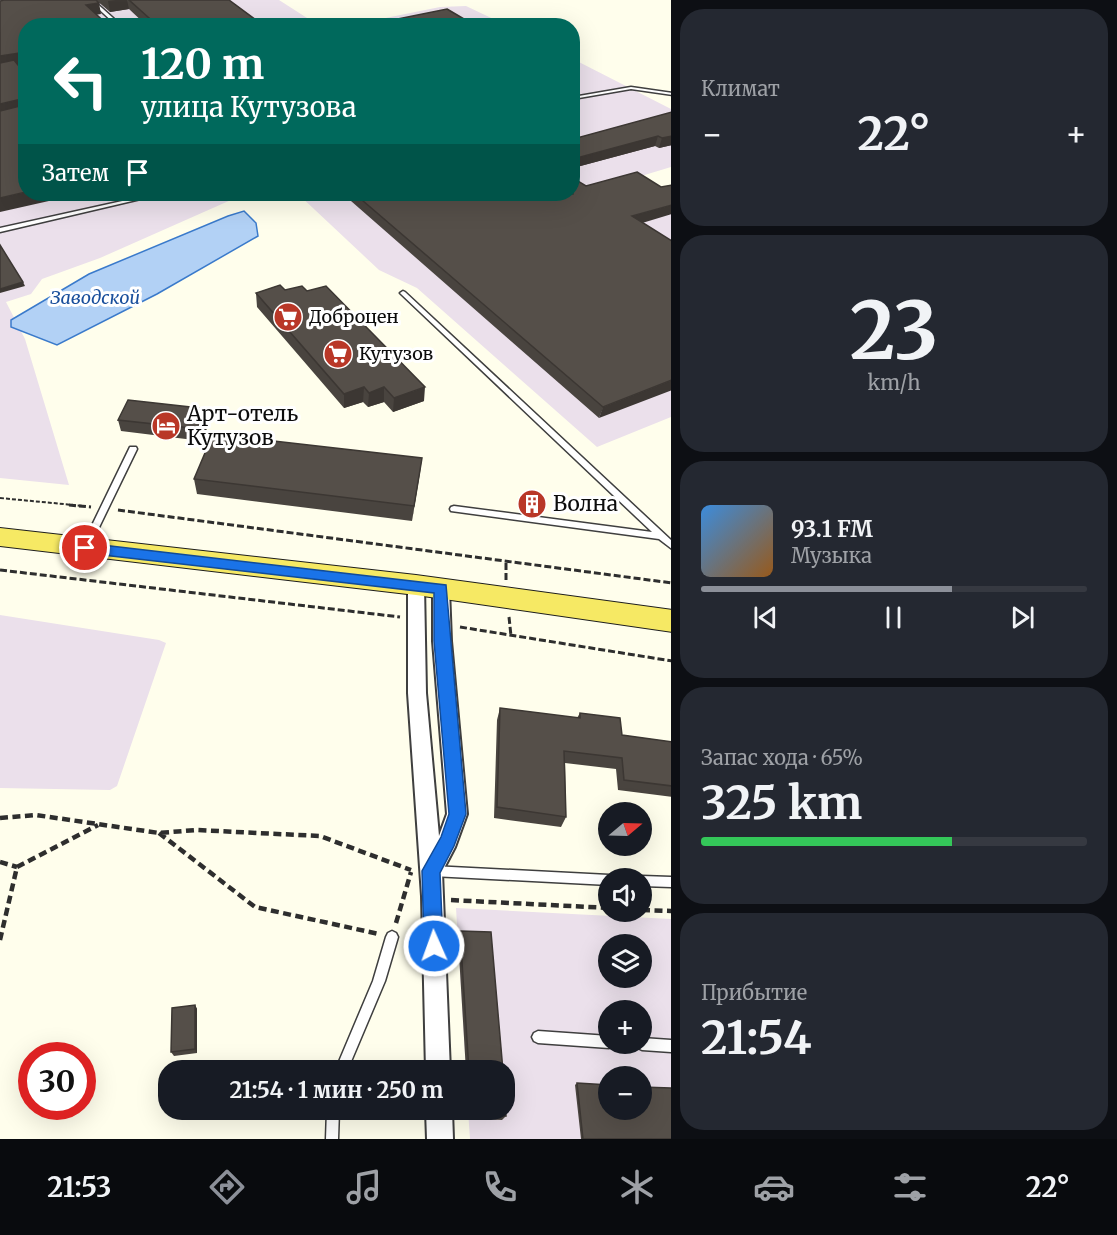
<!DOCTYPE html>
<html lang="ru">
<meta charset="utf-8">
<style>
:root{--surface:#171b24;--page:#242831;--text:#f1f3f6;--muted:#9ea1a6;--line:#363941;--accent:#8c9099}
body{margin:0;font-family:Merriweather,serif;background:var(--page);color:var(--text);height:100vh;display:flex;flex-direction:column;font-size:22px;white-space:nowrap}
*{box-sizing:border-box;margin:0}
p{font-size:20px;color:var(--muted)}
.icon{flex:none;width:33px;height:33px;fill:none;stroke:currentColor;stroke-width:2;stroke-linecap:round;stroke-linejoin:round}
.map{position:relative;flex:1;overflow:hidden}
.details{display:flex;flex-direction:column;gap:9px;padding:9px;background:#0d0f14;width:446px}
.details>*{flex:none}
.banner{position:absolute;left:18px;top:18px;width:562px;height:183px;border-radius:24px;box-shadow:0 6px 24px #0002;background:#00695c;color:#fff;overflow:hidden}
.needle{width:39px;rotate:71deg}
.controls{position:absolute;left:598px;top:802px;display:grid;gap:12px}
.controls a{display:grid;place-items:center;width:54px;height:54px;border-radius:50%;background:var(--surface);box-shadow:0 6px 24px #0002;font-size:30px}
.speed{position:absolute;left:18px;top:1042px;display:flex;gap:12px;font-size:30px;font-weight:700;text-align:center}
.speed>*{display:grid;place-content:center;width:78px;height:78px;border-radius:50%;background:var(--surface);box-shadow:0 6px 24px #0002;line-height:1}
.speed .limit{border:9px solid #d22;background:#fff;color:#111}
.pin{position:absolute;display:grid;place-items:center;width:51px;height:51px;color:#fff;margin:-26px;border:3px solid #fff;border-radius:50%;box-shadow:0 2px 6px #0007}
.me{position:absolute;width:66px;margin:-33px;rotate:358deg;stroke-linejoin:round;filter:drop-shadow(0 0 4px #0008)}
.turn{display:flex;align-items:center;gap:21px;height:126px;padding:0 24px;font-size:27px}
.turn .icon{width:78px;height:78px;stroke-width:2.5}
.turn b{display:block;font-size:42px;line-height:51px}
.then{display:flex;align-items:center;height:57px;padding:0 24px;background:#0003;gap:12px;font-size:22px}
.big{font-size:45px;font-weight:700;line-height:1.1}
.details .card{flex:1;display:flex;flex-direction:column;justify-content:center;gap:9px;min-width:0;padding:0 21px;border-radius:24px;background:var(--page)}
.details .dial{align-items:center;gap:0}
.dial b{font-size:78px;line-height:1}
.song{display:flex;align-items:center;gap:18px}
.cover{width:72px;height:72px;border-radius:9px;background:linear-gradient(135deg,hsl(210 70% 55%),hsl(30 70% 35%))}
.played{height:6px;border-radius:3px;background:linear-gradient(90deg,var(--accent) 65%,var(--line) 65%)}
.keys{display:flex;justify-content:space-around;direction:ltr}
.heat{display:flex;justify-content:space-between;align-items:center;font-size:33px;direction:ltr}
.charge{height:9px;border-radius:4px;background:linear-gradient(90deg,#34c759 65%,var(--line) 0)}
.trip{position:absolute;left:158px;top:1060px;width:357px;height:60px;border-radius:24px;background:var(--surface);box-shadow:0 6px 24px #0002;font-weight:700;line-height:60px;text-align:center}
.tabs{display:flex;height:96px;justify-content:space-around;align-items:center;background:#090b0e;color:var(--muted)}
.tabs .icon{width:42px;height:42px}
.tabs .selected{color:var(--accent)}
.tabs b{font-size:27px;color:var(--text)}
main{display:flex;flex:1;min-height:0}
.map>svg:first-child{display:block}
</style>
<main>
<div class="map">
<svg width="672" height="1139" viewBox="0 0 672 1139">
<rect width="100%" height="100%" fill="#fffeec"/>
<path fill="#ebe0eb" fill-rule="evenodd" d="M 0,0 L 279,0 L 318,25 L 26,26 L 26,194 L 251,194 L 240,196 L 100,258 L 42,279 L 31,294 L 6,302 L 25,339 L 69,485 L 0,478 Z
M 466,6 L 506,25 L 346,26 L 440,7 Z
M 573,59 L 671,109 L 671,167 L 638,177 L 671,201 L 671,417 L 597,447 L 417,288 L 379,270 L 298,194 L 573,194 Z
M 0,615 L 159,640 L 166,643 L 117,786 L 110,790 L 0,788 Z
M 456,908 L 671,919 L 671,1139 L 470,1139 L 468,1110 L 504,1110 L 504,1071 L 466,1071 ZM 609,945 L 642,945 L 642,978 L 609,978 ZM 609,1011 L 642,1011 L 642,1044 L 609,1044 ZM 609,1077 L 642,1077 L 642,1110 L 609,1110 Z"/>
<path fill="#b2d1f5" stroke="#3a7acb" stroke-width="1.5" d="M 244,211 L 256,223 L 258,236 L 157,294 L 57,345 L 11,327 L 11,320 L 89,274 L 228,216 Z"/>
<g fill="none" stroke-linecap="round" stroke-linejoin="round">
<g stroke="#3f3f3f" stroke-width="3">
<path id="service" d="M 89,0 L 93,0 L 122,26 L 117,26 Z
M 26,66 L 26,68 L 0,73 L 0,71 Z
M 631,87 L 672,93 L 672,95 L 631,89 L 573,99 L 573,97 Z
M 154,194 L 162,194 L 0,232 L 0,228 Z
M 403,291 L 405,292 L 672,541 L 672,549 L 659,539 L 451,511 L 450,509 L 451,507 L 454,506 L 652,532 L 401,294 L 400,293 Z
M 130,447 L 136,447 L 137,449 L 89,548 L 85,551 L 82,550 L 81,548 Z
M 432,866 L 609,875 L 613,876 L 614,879 L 609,879 L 609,885 L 432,876 L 428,875 L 427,871 L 428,867 Z
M 642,876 L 672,877 L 672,887 L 642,886 L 642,879 L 637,879 Z
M 392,931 L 396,933 L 398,937 L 385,981 L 347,1071 L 335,1071 L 373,981 L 386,937 L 388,933 Z
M 538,1031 L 609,1036 L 609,1044 L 614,1044 L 613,1046 L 609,1048 L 538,1043 L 534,1041 L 532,1037 L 534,1033 Z
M 642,1038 L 672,1040 L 672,1052 L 642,1050 L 638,1048 L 636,1044 L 642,1044 Z
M 327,1110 L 339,1110 L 338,1139 L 326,1139 Z"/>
</g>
<g stroke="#3f3f3f" stroke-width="4">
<path id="minor" d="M 416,578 L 422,580 L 424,585 L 426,693 L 439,836 L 447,814 L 433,641 L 433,589 L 435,584 L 441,582 L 447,584 L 449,589 L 451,641 L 467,814 L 455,847 L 442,872 L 450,1071 L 426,1071 L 422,896 L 408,693 L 408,585 L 410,580 Z
M 426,1110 L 452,1110 L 453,1139 L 427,1139 Z"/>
</g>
<g stroke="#1d1d1d" stroke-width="2">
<path id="primary" d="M 0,528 L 416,575 L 672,610 L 672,632 L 416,595 L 0,546 Z"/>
</g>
<path stroke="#2e2e2e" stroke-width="2" stroke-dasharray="4 2" stroke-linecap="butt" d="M 0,498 L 84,506"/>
<path stroke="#2e2e2e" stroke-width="3" stroke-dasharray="7 3" stroke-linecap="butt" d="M 69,505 L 91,507
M 118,510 L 672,583
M 506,563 L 506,580
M 0,570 L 400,617
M 509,617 L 511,636
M 460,627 L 672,661"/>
<path stroke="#2e2e2e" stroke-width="4.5" stroke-dasharray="8 4.5" stroke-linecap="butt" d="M 0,818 L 36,815 L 159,833 L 196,830 L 320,836 L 411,870
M 159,833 L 255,907 L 379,934
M 0,862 L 17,867
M 451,900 L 609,908
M 642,910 L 672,911
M 396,923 L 411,872
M 0,940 L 17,867 L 98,825"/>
<use href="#service" fill="#fff" fill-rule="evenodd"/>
<use href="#minor" fill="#fff" fill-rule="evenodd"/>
<use href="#primary" fill="#f6e964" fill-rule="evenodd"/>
</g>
<path fill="#49443f" d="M 96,0 L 229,0 L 264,26 L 147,26 L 129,9 L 110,12 Z
M 672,112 L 672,145 L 659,148 L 655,146 L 573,168 Z
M 343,194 L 573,194 L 643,223 L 672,241 L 599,418 Z
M 285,290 L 424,401 L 393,412 L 384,402 L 368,407 L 363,402 L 344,408 L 257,307 L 256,293 Z
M 208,409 L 210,420 L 202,441 L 121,431 L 118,420 Z
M 422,458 L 412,521 L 197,494 L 194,479 Z
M 500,708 L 577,718 L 580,713 L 622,735 L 672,742 L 672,797 L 618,790 L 616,769 L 565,763 L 566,817 L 561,827 L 494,818 L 497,720 Z
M 460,931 L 503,1071 L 466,1071 L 458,938 Z
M 195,1005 L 197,1009 L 197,1053 L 174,1056 L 171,1052 Z
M 577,1083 L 672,1139 L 581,1139 L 575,1085 Z
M 468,1110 L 504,1110 L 506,1116 L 502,1120 L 469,1119 Z"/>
<path fill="#3c3733" d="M 116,0 L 127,0 L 129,9 L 110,12 L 108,1 Z
M 99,3 L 101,14 L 89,16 L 86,5 Z
M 26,52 L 26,64 L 0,69 L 0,56 Z
M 22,99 L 26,112 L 0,118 L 0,104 Z
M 658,136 L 655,146 L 573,168 L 573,159 Z
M 672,136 L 672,145 L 659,148 L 662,138 Z
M 26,192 L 26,194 L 80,194 L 0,212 L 0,198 Z
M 672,205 L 672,214 L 629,227 L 632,216 Z
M 23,282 L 25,286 L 0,293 L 0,289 Z
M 672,380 L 672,390 L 599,418 L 603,407 Z
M 364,387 L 363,402 L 344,408 L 344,394 Z
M 384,387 L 384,402 L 368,407 L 369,393 Z
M 425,387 L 424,401 L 393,412 L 394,398 Z
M 208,409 L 210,420 L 202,441 L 200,429 Z
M 422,458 L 420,473 L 412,521 L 414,506 Z
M 195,1005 L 197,1009 L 197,1053 L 195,1049 Z"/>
<path fill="#554f49" stroke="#3c3733" stroke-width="1.5" d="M 4,0 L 96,0 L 99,3 L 86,5 L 109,26 L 26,26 L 26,52 L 0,56 L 0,1 Z
M 129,0 L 229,0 L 264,26 L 158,26 Z
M 447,9 L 476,26 L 363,26 Z
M 14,60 L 26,75 L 26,192 L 0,198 L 0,111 L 24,105 L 22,99 L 0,104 L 0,63 Z
M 672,112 L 672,136 L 662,138 L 658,136 L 573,159 L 573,139 Z
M 637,172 L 661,187 L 672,185 L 672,205 L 632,216 L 672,241 L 672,380 L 603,407 L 355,194 L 573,194 L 573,178 L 586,186 Z
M 0,245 L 23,282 L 0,289 Z
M 280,285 L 285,290 L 302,286 L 307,291 L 326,286 L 425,387 L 394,398 L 384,387 L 369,393 L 364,387 L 344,394 L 256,293 Z
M 128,400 L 208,409 L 200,429 L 118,420 Z
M 213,434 L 422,458 L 414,506 L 194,479 Z
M 500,708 L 580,718 L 580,713 L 620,718 L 622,735 L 672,742 L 672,786 L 624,780 L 622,758 L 564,751 L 566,817 L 497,807 Z
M 460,931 L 491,932 L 503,1071 L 469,1071 Z
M 195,1005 L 195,1049 L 171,1052 L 172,1008 Z
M 577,1083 L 609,1085 L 609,1110 L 642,1110 L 642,1087 L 672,1088 L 672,1139 L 583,1139 Z
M 504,1087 L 506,1116 L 472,1115 L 472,1110 L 504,1110 Z"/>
<path fill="#1a73e8" stroke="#114b97" stroke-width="1.5" d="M 85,543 L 446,585 L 466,814 L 454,846 L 440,873 L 443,946 L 440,953 L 434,955 L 427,953 L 424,946 L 422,871 L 441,837 L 449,814 L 434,641 L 434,593 L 85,553 L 78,548 Z"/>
<defs>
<g id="supermarket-disc" transform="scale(1.5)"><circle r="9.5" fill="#b93727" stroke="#fff"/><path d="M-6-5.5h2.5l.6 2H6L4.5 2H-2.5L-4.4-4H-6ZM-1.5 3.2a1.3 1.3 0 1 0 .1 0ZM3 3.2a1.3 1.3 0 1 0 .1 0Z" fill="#fff"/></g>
<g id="hotel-disc" transform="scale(1.5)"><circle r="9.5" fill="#b93727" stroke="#fff"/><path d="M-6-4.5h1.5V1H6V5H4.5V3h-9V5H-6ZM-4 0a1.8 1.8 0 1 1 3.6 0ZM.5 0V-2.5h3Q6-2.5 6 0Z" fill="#fff"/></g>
<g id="building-disc" transform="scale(1.5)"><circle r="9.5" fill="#b93727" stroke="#fff"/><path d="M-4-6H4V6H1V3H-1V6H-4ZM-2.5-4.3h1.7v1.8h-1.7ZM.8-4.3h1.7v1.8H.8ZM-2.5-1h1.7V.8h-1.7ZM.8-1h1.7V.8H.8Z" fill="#fff"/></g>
</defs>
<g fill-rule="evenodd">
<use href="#supermarket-disc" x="288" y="317"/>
<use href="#supermarket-disc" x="338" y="354"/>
<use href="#hotel-disc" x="166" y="426"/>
<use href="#building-disc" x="532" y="504"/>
</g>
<g text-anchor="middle" stroke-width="6" stroke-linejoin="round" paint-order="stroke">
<g font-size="18" font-style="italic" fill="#184e9b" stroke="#fff">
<text x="95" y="304">Заводской</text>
</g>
<g font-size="18" fill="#0c0c0c" stroke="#fff" text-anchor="start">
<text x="309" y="323">Доброцен</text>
<text x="359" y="360">Кутузов</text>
</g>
<g font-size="21" fill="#0c0c0c" stroke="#fff" text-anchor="start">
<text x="187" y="421">Арт-отель<tspan x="187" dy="24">Кутузов</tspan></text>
<text x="553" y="511">Волна</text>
</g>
</g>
</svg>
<div class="controls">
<a><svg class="needle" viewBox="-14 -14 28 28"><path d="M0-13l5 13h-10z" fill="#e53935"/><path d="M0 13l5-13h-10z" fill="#9ea1a6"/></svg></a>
<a><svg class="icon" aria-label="sound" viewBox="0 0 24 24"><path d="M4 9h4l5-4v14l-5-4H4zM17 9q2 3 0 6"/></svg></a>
<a><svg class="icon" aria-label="layers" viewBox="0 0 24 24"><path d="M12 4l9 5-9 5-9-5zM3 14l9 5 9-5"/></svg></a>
<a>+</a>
<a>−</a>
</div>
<div class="speed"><div class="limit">30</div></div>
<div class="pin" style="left:85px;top:548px;background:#d93025"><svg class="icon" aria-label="arrive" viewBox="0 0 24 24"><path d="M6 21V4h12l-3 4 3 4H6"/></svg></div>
<svg class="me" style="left:434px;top:946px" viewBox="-20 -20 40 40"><circle r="17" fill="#1a73e8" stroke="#fff" stroke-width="3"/><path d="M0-11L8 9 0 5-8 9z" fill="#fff"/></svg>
<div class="trip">21:54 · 1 мин · 250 m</div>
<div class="banner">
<div class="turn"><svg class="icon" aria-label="left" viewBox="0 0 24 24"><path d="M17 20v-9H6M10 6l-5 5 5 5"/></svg><div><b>120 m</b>улица Кутузова</div></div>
<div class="then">Затем<svg class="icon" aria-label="arrive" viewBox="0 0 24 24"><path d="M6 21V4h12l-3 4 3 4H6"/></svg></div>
</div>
</div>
<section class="details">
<div class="card"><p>Климат</p>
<div class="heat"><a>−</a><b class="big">22°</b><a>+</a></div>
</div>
<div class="card dial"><b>23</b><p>km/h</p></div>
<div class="card">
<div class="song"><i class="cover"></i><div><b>93.1 FM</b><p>Музыка</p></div></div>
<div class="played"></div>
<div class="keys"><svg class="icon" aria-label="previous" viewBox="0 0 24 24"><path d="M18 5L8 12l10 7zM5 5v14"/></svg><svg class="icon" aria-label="pause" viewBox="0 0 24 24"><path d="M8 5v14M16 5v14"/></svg><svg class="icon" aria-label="next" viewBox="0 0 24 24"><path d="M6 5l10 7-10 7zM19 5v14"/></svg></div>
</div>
<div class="card"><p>Запас хода · 65%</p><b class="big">325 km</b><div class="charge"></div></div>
<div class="card"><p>Прибытие</p><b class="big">21:54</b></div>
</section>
</main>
<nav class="tabs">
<b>21:53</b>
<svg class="icon selected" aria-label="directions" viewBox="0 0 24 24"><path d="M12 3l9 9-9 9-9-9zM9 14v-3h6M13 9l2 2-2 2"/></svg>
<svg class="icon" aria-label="music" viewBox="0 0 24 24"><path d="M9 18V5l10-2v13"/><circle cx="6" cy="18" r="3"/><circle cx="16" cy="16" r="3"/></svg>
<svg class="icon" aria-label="phone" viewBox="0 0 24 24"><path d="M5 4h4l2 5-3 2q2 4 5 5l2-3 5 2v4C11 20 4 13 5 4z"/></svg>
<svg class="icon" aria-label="climate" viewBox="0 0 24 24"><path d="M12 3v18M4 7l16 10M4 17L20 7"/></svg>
<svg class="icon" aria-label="car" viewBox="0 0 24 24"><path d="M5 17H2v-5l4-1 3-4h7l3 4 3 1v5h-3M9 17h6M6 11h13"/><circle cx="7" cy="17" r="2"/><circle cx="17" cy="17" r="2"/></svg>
<svg class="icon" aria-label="filters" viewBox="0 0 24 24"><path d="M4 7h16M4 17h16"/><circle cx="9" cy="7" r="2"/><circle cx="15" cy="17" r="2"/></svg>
<b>22°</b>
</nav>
